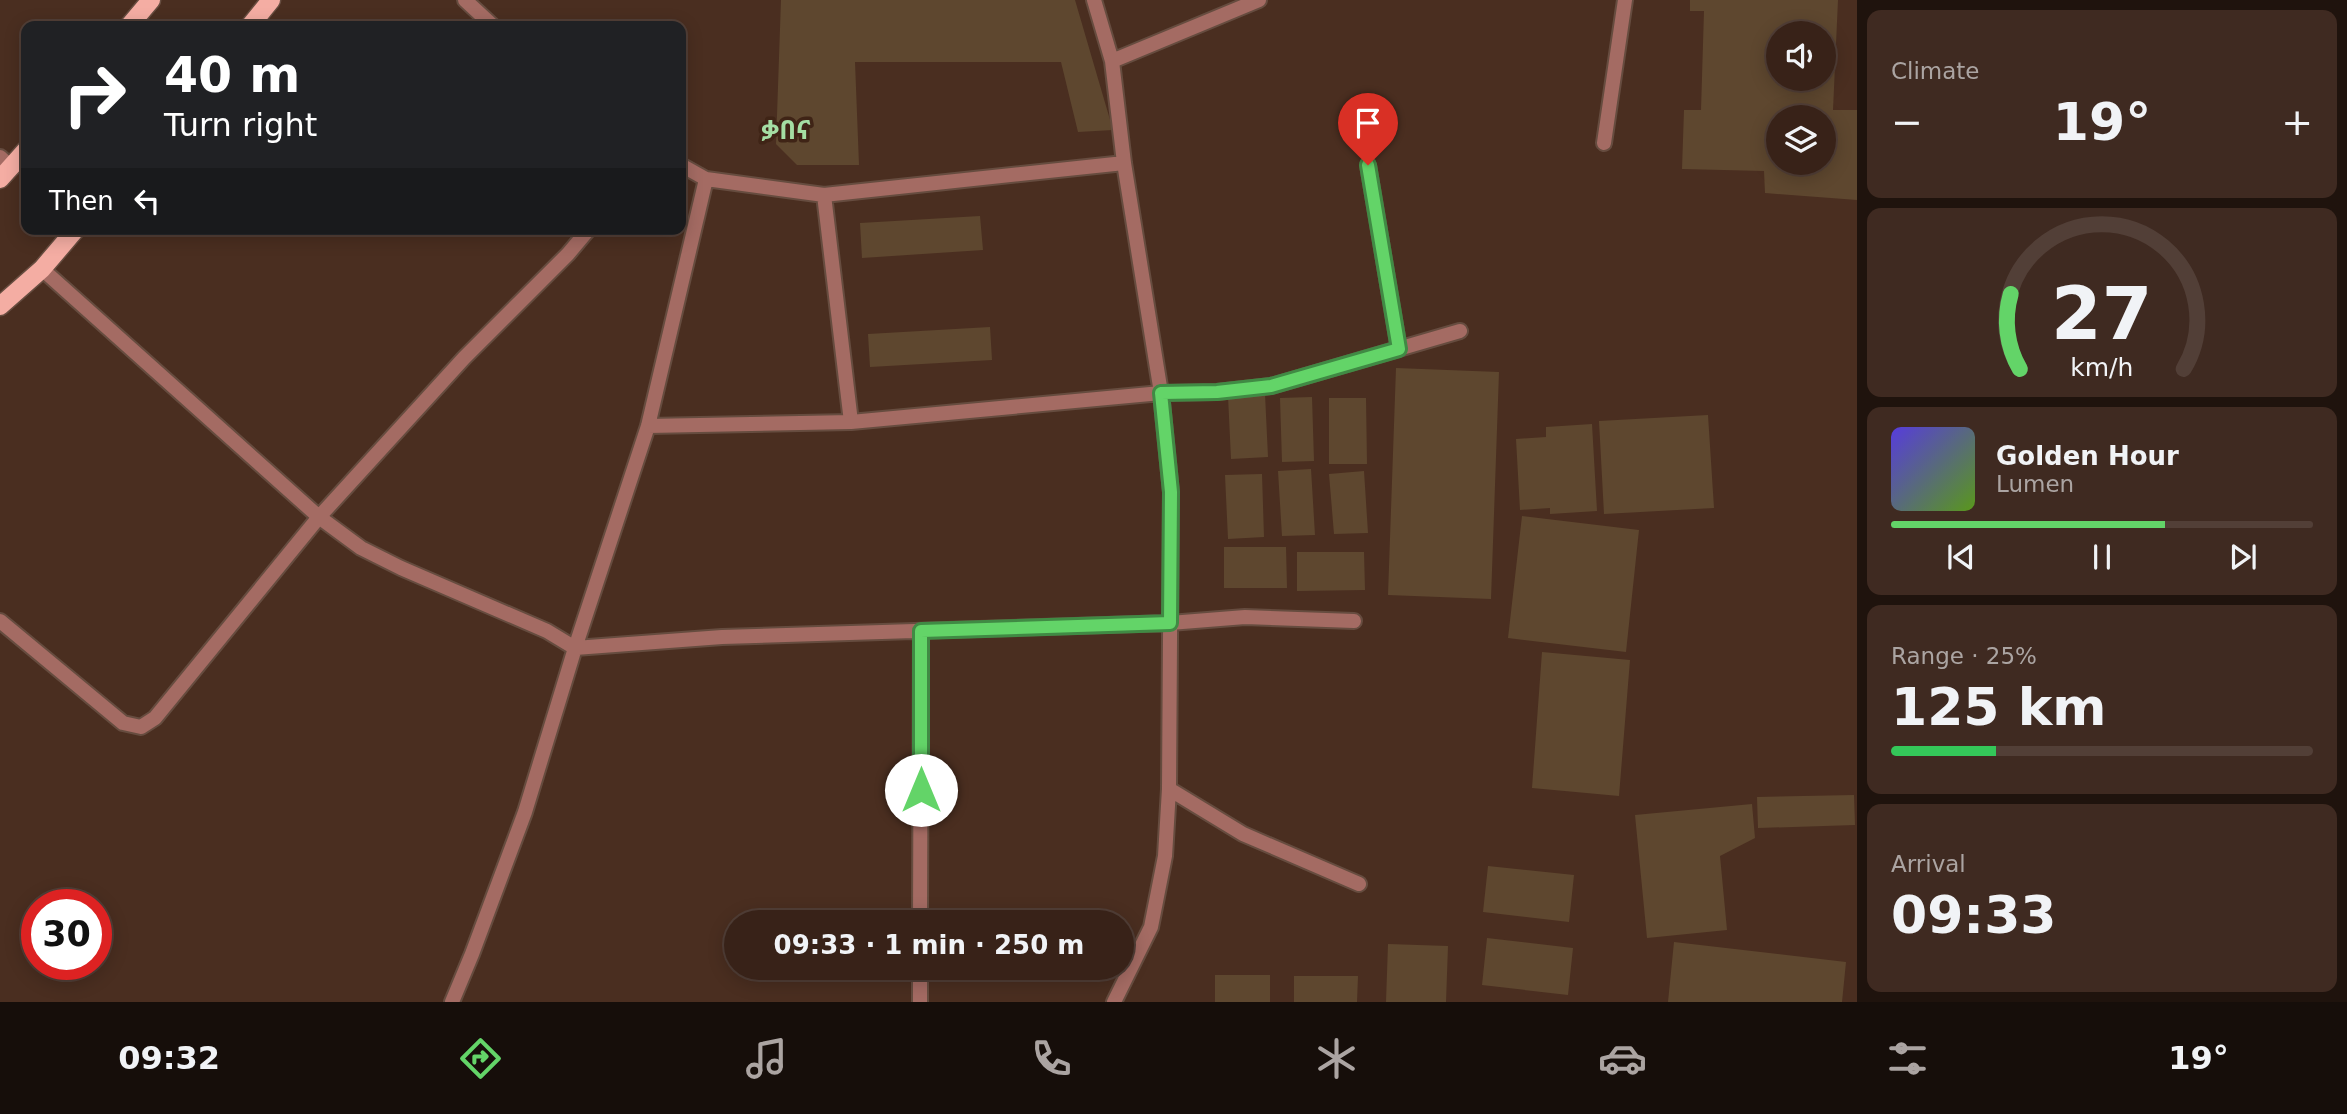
<!DOCTYPE html>
<meta charset="utf-8">
<style>
:root{--surface:#382218;--page:#3f2a21;--text:#f1f3f6;--muted:#aba4a2;--line:#523f37;--accent:#63d468}
body{margin:0;font-family:"DejaVu Sans","Noto Sans Ethiopic",sans-serif;background:var(--page);color:var(--text);height:100vh;display:flex;flex-direction:column;font-size:26px;white-space:nowrap}
*{box-sizing:border-box;margin:0}
p{font-size:23px;color:var(--muted)}
.icon{flex:none;width:38px;height:38px;fill:none;stroke:currentColor;stroke-width:2;stroke-linecap:round;stroke-linejoin:round}
.map{position:relative;flex:1;overflow:hidden}
.details{display:flex;flex-direction:column;gap:10px;padding:10px;background:#1f130d;width:490px}
.details>*{flex:none}
.hud{position:absolute;left:21px;top:21px;width:665px;height:214px;border-radius:14px;box-shadow:0 4px 18px #0003,0 0 0 2px var(--line);background:#202124;color:#fff;overflow:hidden}
.fabs{position:absolute;left:1766px;top:21px;display:grid;gap:14px}
.fabs a{display:grid;place-items:center;width:70px;height:70px;border-radius:50%;background:var(--surface);box-shadow:0 4px 18px #0003,0 0 0 2px var(--line);font-size:35px}
.speed{position:absolute;left:21px;top:889px;display:flex;gap:14px;font-size:35px;font-weight:700;text-align:center}
.speed>*{display:grid;place-content:center;width:91px;height:91px;border-radius:50%;background:var(--surface);box-shadow:0 4px 18px #0003,0 0 0 2px var(--line);line-height:1}
.speed .limit{border:10px solid #d22;background:#fff;color:#111}
.pin{position:absolute;display:grid;place-items:center;width:60px;height:60px;color:#fff;margin:-72px -30px;border-radius:50% 50% 50% 0;rotate:-45deg;box-shadow:0 0 7px #0007}
.pin .icon{rotate:45deg}
.me{position:absolute;width:77px;margin:-38px;rotate:0deg;stroke-linejoin:round;filter:drop-shadow(0 0 5px #0008)}
.turn{display:flex;align-items:center;gap:24px;height:147px;padding:0 28px;font-size:32px}
.turn .icon{width:91px;height:91px;stroke-width:2.5}
.turn b{display:block;font-size:49px;line-height:60px}
.then{display:flex;align-items:center;height:66px;padding:0 28px;background:#0003;gap:14px;font-size:26px}
.big{font-size:52px;font-weight:800;line-height:1.1}
.details .widget{flex:1;display:flex;flex-direction:column;justify-content:center;gap:10px;min-width:0;padding:0 24px;border-radius:14px;background:var(--page)}
.details .dial{align-items:center;gap:0}
.dial svg{height:182px;overflow:visible;fill:none;stroke:var(--line);stroke-width:7;stroke-linecap:round;text-anchor:middle}
.dial text{fill:var(--text);stroke:none}
.song{display:flex;align-items:center;gap:21px}
.cover{width:84px;height:84px;border-radius:10px;background:linear-gradient(135deg,hsl(250 70% 55%),hsl(90 70% 35%))}
.played{height:7px;border-radius:4px;background:linear-gradient(90deg,var(--accent) 65%,var(--line) 65%)}
.keys{display:flex;justify-content:space-around;direction:ltr}
.heat{display:flex;justify-content:space-between;align-items:center;font-size:38px;direction:ltr}
.charge{height:10px;border-radius:5px;background:linear-gradient(90deg,#34c759 25%,var(--line) 0)}
.trip{position:absolute;left:724px;top:910px;width:410px;height:70px;border-radius:35px;background:var(--surface);box-shadow:0 4px 18px #0003,0 0 0 2px var(--line);font-weight:800;line-height:70px;text-align:center}
.menu{display:flex;height:112px;justify-content:space-around;align-items:center;background:#160e0a;color:var(--muted)}
.menu .icon{width:49px;height:49px}
.menu .active{color:var(--accent)}
.menu b{font-size:32px;color:var(--text)}
main{display:flex;flex:1;min-height:0}
.map>svg:first-child{display:block}
</style>
<main>
<div class="map">
<svg width="1857" height="1002" viewBox="0 0 1857 1002">
<rect width="100%" height="100%" fill="#4a2e20"/>
<path fill="#5e472f" fill-rule="evenodd" d="M 781,0 L 1075,0 L 1113,130 L 1078,132 L 1061,62 L 855,62 L 859,165 L 797,165 L 776,144 Z
M 1690,0 L 1838,0 L 1833,110 L 1857,110 L 1857,200 L 1765,193 L 1764,171 L 1682,169 L 1684,110 L 1701,110 L 1704,11 L 1690,11 ZM 1778,33 L 1824,33 L 1824,79 L 1778,79 ZM 1778,117 L 1824,117 L 1824,163 L 1778,163 Z
M 980,216 L 983,250 L 862,258 L 860,223 Z
M 990,327 L 992,360 L 870,367 L 868,334 Z
M 1396,368 L 1499,372 L 1491,599 L 1388,595 Z
M 1265,394 L 1268,457 L 1231,459 L 1228,396 Z
M 1312,397 L 1314,461 L 1282,462 L 1280,398 Z
M 1329,398 L 1366,398 L 1367,464 L 1329,464 Z
M 1708,415 L 1714,508 L 1604,514 L 1599,421 Z
M 1592,424 L 1597,511 L 1550,514 L 1550,508 L 1520,510 L 1516,439 L 1546,437 L 1546,427 Z
M 1311,469 L 1315,535 L 1282,536 L 1278,471 Z
M 1364,471 L 1368,533 L 1334,534 L 1329,474 Z
M 1262,474 L 1264,537 L 1228,539 L 1225,475 Z
M 1522,516 L 1639,530 L 1626,652 L 1508,638 Z
M 1224,547 L 1286,547 L 1287,588 L 1224,588 Z
M 1297,552 L 1364,552 L 1365,590 L 1297,591 Z
M 1542,652 L 1630,660 L 1619,796 L 1532,788 Z
M 1854,795 L 1855,825 L 1758,828 L 1757,797 Z
M 1752,804 L 1755,838 L 1720,856 L 1727,930 L 1647,938 L 1635,815 Z
M 1488,866 L 1574,875 L 1569,922 L 1483,912 Z
M 1487,938 L 1573,948 L 1568,995 L 1482,985 Z
M 1674,942 L 1846,962 L 1842,1002 L 1668,1002 Z
M 1388,944 L 1448,946 L 1446,1002 L 1386,1002 Z
M 1215,975 L 1270,975 L 1270,1002 L 1215,1002 Z
M 1294,976 L 1358,976 L 1357,1002 L 1294,1002 Z"/>
<g fill="none" stroke-linecap="round" stroke-linejoin="round">
<g stroke="#664c3f" stroke-width="18">
<path id="lane" d="M 1604,143 L 1625,0
M 0,157 L 12,168"/>
</g>
<g stroke="#664c3f" stroke-width="18">
<path id="street" d="M 465,0 L 493,26
M 1094,0 L 1112,61 L 1124,163 L 1161,393 L 1171,492 L 1169,789 L 1165,856 L 1151,927 L 1114,1002
M 1112,61 L 1259,0
M 681,165 L 706,179 L 824,195 L 1124,163
M 1368,165 L 1399,349
M 824,195 L 851,422
M 42,269 L 319,517 L 361,548 L 401,568 L 547,631 L 575,648 L 722,637 L 1170,623 L 1245,617 L 1354,621
M 648,426 L 851,422 L 1161,393 L 1217,392 L 1271,386 L 1460,331
M 0,621 L 123,723 L 141,727 L 155,718 L 319,517 L 464,358 L 568,254 L 589,229
M 1169,789 L 1243,834 L 1359,884
M 920,922 L 921,631
M 452,1002 L 472,954 L 525,812 L 575,648 L 648,426 L 706,179
M 920,1002 L 920,968"/>
</g>
<g stroke="#664c3f" stroke-width="21">
<path id="primary" d="M 129,26 L 151,0
M 250,26 L 271,0
M 0,179 L 26,150
M 0,306 L 42,269 L 76,229"/>
</g>
<use href="#lane" stroke="#a46b63" stroke-width="14"/>
<use href="#street" stroke="#a46b63" stroke-width="14"/>
<use href="#primary" stroke="#f4ada3" stroke-width="18"/>
</g>
<g fill="none" stroke-linecap="round" stroke-linejoin="round">
<g stroke="#408a44" stroke-width="18">
<path id="route" d="M 921,790 L 921,631 L 1170,623 L 1171,492 L 1161,393 L 1217,392 L 1271,386 L 1399,349 L 1368,165"/>
</g>
<use href="#route" stroke="#63d468" stroke-width="12"/>
</g>
<g text-anchor="middle" stroke-width="7" stroke-linejoin="round" paint-order="stroke">
<g font-size="26" font-weight="bold" fill="#a4dea3" stroke="#3f2416">
<text x="786" y="139">ቃበና</text>
</g>
</g>
</svg>
<div class="fabs">
<a><svg class="icon" aria-label="sound" viewBox="0 0 24 24"><path d="M4 9h4l5-4v14l-5-4H4zM17 9q2 3 0 6"/></svg></a>
<a><svg class="icon" aria-label="layers" viewBox="0 0 24 24"><path d="M12 4l9 5-9 5-9-5zM3 14l9 5 9-5"/></svg></a>
</div>
<div class="speed"><div class="limit">30</div></div>
<div class="pin" style="left:1368px;top:165px;background:#d93025"><svg class="icon" aria-label="arrive" viewBox="0 0 24 24"><path d="M6 21V4h12l-3 4 3 4H6"/></svg></div>
<svg class="me" style="left:921px;top:790px" viewBox="-20 -20 40 40"><circle r="19" fill="#fff"/><path d="M0-13L10 11 0 6-10 11z" fill="#63d468"/></svg>
<div class="trip">09:33 · 1 min · 250 m</div>
<div class="hud">
<div class="turn"><svg class="icon" aria-label="right" viewBox="0 0 24 24"><path d="M7 20v-9h11M14 6l5 5-5 5"/></svg><div><b>40 m</b>Turn right</div></div>
<div class="then">Then<svg class="icon" aria-label="left" viewBox="0 0 24 24"><path d="M17 20v-9H6M10 6l-5 5 5 5"/></svg></div>
</div>
</div>
<section class="details">
<div class="widget"><p>Climate</p>
<div class="heat"><a>−</a><b class="big">19°</b><a>+</a></div>
</div>
<div class="widget dial"><svg viewBox="0 0 100 80">
<path d="M14 69A42 42 0 1 1 86 69"/>
<path d="M14 69A42 42 0 0 1 10 36" stroke="#63d468"/>
<text x="50" y="56" font-size="32" font-weight="700">27</text>
<text x="50" y="72" font-size="11">km/h</text>
</svg></div>
<div class="widget">
<div class="song"><i class="cover"></i><div><b>Golden Hour</b><p>Lumen</p></div></div>
<div class="played"></div>
<div class="keys"><svg class="icon" aria-label="previous" viewBox="0 0 24 24"><path d="M18 5L8 12l10 7zM5 5v14"/></svg><svg class="icon" aria-label="pause" viewBox="0 0 24 24"><path d="M8 5v14M16 5v14"/></svg><svg class="icon" aria-label="next" viewBox="0 0 24 24"><path d="M6 5l10 7-10 7zM19 5v14"/></svg></div>
</div>
<div class="widget"><p>Range · 25%</p><b class="big">125 km</b><div class="charge"></div></div>
<div class="widget"><p>Arrival</p><b class="big">09:33</b></div>
</section>
</main>
<nav class="menu">
<b>09:32</b>
<svg class="icon active" aria-label="directions" viewBox="0 0 24 24"><path d="M12 3l9 9-9 9-9-9zM9 14v-3h6M13 9l2 2-2 2"/></svg>
<svg class="icon" aria-label="music" viewBox="0 0 24 24"><path d="M9 18V5l10-2v13"/><circle cx="6" cy="18" r="3"/><circle cx="16" cy="16" r="3"/></svg>
<svg class="icon" aria-label="phone" viewBox="0 0 24 24"><path d="M5 4h4l2 5-3 2q2 4 5 5l2-3 5 2v4C11 20 4 13 5 4z"/></svg>
<svg class="icon" aria-label="climate" viewBox="0 0 24 24"><path d="M12 3v18M4 7l16 10M4 17L20 7"/></svg>
<svg class="icon" aria-label="car" viewBox="0 0 24 24"><path d="M5 17H2v-5l4-1 3-4h7l3 4 3 1v5h-3M9 17h6M6 11h13"/><circle cx="7" cy="17" r="2"/><circle cx="17" cy="17" r="2"/></svg>
<svg class="icon" aria-label="filters" viewBox="0 0 24 24"><path d="M4 7h16M4 17h16"/><circle cx="9" cy="7" r="2"/><circle cx="15" cy="17" r="2"/></svg>
<b>19°</b>
</nav>
